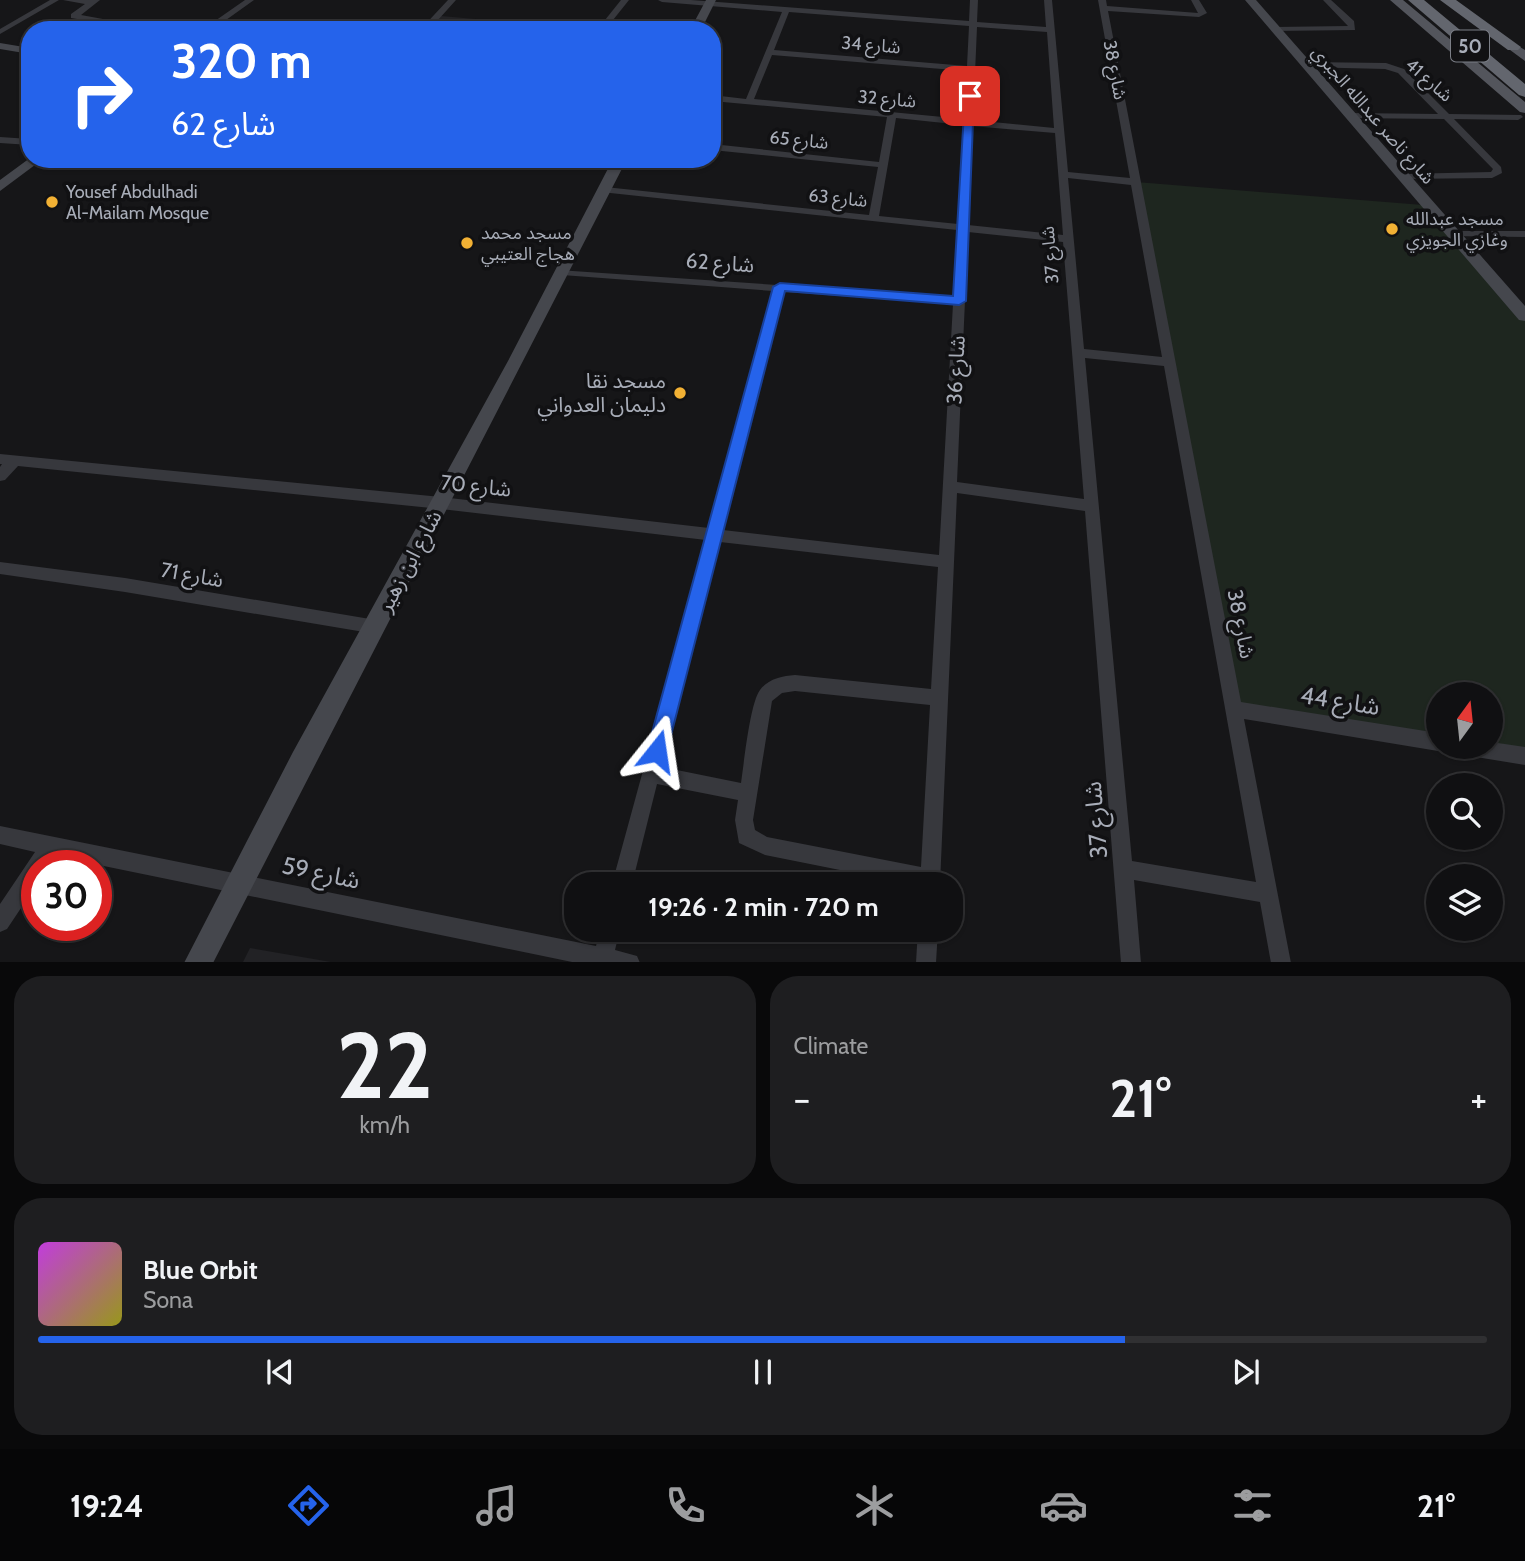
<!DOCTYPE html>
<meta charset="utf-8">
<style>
:root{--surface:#101012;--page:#1e1e20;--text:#f1f3f6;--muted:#9c9d9f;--line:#303032;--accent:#2563eb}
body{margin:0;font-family:Cabin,"Noto Sans Arabic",sans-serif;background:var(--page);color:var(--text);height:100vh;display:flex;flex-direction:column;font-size:26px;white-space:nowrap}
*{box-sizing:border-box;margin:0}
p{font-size:23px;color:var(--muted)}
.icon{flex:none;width:38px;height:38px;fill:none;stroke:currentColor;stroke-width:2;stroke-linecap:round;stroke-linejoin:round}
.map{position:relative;height:962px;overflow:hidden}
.panel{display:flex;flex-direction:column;gap:14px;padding:14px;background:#09090a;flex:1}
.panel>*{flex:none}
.hud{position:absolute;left:21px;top:21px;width:700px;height:147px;border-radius:28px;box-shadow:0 2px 5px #0004,0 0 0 2px var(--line);background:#2563eb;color:#fff;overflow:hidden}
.needle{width:46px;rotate:15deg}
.buttons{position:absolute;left:1426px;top:682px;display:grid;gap:14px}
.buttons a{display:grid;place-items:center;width:77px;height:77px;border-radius:50%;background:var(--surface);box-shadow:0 2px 5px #0004,0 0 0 2px var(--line);font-size:35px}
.speed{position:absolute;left:21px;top:850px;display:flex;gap:14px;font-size:35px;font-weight:700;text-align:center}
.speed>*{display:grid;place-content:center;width:91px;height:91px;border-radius:50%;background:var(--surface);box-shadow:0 2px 5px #0004,0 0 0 2px var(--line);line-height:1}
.speed .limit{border:10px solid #d22;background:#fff;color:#111}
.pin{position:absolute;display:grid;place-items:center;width:60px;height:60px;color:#fff;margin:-30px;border-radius:14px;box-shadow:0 4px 10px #0006}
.me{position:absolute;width:77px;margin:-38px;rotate:15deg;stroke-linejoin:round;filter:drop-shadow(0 0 5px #0008)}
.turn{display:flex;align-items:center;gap:24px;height:147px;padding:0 35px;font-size:32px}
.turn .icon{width:91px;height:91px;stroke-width:2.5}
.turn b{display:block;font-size:49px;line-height:60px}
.big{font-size:52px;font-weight:700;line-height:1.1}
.panel .card{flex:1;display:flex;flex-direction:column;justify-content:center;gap:10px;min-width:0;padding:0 24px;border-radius:28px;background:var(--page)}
.panel .dial{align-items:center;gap:0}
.dial b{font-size:91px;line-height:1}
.song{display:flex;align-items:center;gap:21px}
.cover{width:84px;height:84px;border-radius:10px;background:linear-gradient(135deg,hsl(290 70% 55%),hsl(60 70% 35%))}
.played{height:7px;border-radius:4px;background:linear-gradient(90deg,var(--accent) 75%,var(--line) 75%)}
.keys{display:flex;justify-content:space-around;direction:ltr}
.heat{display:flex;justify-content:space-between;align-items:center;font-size:38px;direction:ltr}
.panel .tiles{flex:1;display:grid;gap:14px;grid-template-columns:1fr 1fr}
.card:last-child{grid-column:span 2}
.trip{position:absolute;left:564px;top:872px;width:399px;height:70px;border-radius:28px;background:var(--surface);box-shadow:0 2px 5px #0004,0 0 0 2px var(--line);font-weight:700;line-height:70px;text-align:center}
.dock{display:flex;height:112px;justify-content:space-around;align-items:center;background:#060607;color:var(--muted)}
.dock .icon{width:49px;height:49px}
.dock .current{color:var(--accent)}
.dock b{font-size:32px;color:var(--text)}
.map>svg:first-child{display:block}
</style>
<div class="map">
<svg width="1525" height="963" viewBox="0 0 1525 963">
<rect width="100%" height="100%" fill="#161618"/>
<path fill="#222225" d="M 441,16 L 592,29 L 429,30 Z
M 250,948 L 331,962 L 243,962 Z"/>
<path fill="#1e261f" d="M 1136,182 L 1423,205 L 1525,316 L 1525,756 L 1491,747 L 1491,695 L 1438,695 L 1438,742 L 1234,709 Z"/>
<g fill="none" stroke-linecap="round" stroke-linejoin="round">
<path fill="#37383d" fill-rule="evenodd" d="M 50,0 L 59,0 L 0,34 L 0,29 Z
M 63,0 L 100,0 L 81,15 L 163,30 L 143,30 L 71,18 L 71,14 L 85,4 Z
M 245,0 L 254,0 L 212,30 L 202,30 Z
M 448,0 L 456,0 L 429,30 L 420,30 Z
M 621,0 L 629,0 L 605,30 L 597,30 Z
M 658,0 L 691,0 L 969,21 L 970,0 L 978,0 L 977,22 L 1046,27 L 1044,0 L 1052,0 L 1068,172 L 1130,178 L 1098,0 L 1106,0 L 1107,6 L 1198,13 L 1191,0 L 1199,0 L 1207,13 L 1199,17 L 1108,11 L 1241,702 L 1438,733 L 1438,747 L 1445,747 L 1438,751 L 1244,719 L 1291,963 L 1271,963 L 1260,902 L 1134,880 L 1141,963 L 1121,963 L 1085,511 L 957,493 L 940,884 L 910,884 L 765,855 L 739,843 L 735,820 L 738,800 L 657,784 L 632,884 L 612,884 L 706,540 L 441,509 L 18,466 L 5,480 L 0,481 L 0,467 L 2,464 L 0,464 L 0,454 L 441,497 L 709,528 L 773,291 L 562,275 L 556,272 L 558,270 L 953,297 L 957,230 L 601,192 L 601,188 L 605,187 L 869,215 L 878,167 L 712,150 L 712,144 L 879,162 L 887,117 L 712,101 L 712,95 L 746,99 L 782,12 L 662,2 ZM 789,12 L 969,26 L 967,66 L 774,50 ZM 977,27 L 1047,32 L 1054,128 L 973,120 ZM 772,55 L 966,71 L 964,119 L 754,99 ZM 896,118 L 963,125 L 958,224 L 879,216 ZM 972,126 L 1055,133 L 1063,235 L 968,225 ZM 1068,178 L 1131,185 L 1162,357 L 1084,349 ZM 968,232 L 1063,242 L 1084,499 L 957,482 ZM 784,292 L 953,304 L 939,555 L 723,530 ZM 1085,358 L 1164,366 L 1256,882 L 1132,861 ZM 720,542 L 938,567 L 931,689 L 795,675 C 782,676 768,679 760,690 C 750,703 744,763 741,783 L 662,767 ZM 795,691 L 930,705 L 921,867 L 767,837 L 755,830 L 753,820 L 772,701 L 782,693 Z
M 1323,0 L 1331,0 L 1354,21 L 1355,30 L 1275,31 L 1271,29 L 1275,27 L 1348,26 Z
M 1306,62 L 1386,63 L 1404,69 L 1449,114 L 1521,115 L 1523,117 L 1518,120 L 1454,119 L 1501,167 L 1502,173 L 1492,178 L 1400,179 L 1400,175 L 1403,174 L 1491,172 L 1493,169 L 1444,119 L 1346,118 L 1346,114 L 1349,113 L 1438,114 L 1398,73 L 1385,69 L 1303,67 L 1303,63 Z
M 0,137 L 30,139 L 30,145 L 0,143 Z
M 1453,231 L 1525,231 L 1525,237 L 1449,236 L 1449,232 Z
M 0,562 L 125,578 L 376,620 L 382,622 L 384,627 L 382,632 L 376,634 L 125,592 L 0,574 Z
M 1491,742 L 1525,747 L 1525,765 L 1470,756 L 1464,753 L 1461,747 L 1491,747 Z
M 0,826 L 596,946 L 600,929 L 620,929 L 615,950 L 637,956 L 640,963 L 577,963 L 55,856 L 48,866 L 37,866 L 37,884 L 7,929 L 0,932 L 0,904 L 35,852 L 0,844 Z
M 918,929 L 938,929 L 936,963 L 916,963 Z"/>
<path fill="#45474d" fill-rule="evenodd" d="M 706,0 L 716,0 L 701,30 L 690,30 Z
M 1245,0 L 1256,0 L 1525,306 L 1525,321 L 1519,320 Z
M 0,43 L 30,48 L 30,54 L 0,49 Z
M 30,158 L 43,159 L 0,191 L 0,180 Z
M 613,159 L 627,159 L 213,963 L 184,963 L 293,752 L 508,361 Z"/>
<path fill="#53555c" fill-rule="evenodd" d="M 1390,0 L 1403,0 L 1525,102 L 1525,113 L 1520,112 Z
M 1513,43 L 1525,50 L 1525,61 L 1506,47 Z"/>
<path fill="#63666e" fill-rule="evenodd" d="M 1408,0 L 1424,0 L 1525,84 L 1525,97 L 1519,95 Z
M 1440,0 L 1456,0 L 1521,47 L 1518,50 L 1508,50 Z"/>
</g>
<path fill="#2563eb" stroke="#184099" stroke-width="2" d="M 970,93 L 974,96 L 966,301 L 959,305 L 785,291 L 667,751 L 664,758 L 657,761 L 650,758 L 647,751 L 773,287 L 780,283 L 953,296 L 965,96 Z"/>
<g fill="#f2b134" stroke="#111113" stroke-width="2.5">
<circle cx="52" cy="202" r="7"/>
<circle cx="1392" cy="229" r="7"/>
<circle cx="467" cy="243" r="7"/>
<circle cx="680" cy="393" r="7"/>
</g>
<g text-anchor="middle" stroke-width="7" stroke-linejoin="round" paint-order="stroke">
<g font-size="18" fill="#a8adb8" stroke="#111113">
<text transform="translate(871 45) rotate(5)" y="6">شارع 34</text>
<text transform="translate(1115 70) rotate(79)" y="6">شارع 38</text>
<text transform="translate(1429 80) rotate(41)" y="6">شارع 41</text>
<text transform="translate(887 99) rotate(5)" y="6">شارع 32</text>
<text transform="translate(1373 115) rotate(49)" y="6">شارع ناصر عبدالله الجبري</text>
<text transform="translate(799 140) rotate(6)" y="6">شارع 65</text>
<text transform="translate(838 198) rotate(6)" y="6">شارع 63</text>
<text transform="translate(1050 255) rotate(-95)" y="6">شارع 37</text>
</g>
<g font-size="18" fill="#a8adb8" stroke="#111113" text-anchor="start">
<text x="66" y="198">Yousef Abdulhadi<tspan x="66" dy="21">Al-Mailam Mosque</tspan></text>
<text x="1406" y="225">مسجد عبدالله<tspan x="1406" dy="21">وغازي الجويزي</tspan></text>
<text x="481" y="239">مسجد محمد<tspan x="481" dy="21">هجاج العتيبي</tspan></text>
</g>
<rect fill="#111113" stroke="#7b7e86" stroke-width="2" x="1451" y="30.5" width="38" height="31" rx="5"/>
<g font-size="19" font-weight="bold" fill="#a8adb8">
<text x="1470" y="53">50</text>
</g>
<g font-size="21" fill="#a8adb8" stroke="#111113">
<text transform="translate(720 263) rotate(4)" y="7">شارع 62</text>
<text transform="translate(956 370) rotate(-87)" y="7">شارع 36</text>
<text transform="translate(476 486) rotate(6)" y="7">شارع 70</text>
<text transform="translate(410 561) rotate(-62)" y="7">شارع ابن زهير</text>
<text transform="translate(192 575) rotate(10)" y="7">شارع 71</text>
<text transform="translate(1241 624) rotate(79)" y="7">شارع 38</text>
</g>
<g font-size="21" fill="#a8adb8" stroke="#111113" text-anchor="end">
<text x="666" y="388">مسجد نقا<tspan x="666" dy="24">دليمان العدواني</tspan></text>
</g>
<g font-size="24" fill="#a8adb8" stroke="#111113">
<text transform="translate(1340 701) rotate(9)" y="8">شارع 44</text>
<text transform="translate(1096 820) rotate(-95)" y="8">شارع 37</text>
<text transform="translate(321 873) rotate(12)" y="8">شارع 59</text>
</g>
</g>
</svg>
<div class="buttons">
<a><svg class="needle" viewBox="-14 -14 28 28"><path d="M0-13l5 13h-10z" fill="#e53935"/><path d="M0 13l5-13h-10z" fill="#9c9d9f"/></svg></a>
<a><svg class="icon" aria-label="search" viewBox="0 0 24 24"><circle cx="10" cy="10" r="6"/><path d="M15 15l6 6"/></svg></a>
<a><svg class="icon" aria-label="layers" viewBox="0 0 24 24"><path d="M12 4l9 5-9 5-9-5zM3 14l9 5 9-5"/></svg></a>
</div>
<div class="speed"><div class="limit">30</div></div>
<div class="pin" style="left:970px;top:96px;background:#d93025"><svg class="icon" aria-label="arrive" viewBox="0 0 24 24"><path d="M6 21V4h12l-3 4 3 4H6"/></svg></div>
<svg class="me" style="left:657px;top:751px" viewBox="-20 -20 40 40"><path d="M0-17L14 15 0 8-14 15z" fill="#2563eb" stroke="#fff" stroke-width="4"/></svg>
<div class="trip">19:26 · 2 min · 720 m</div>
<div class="hud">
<div class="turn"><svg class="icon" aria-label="right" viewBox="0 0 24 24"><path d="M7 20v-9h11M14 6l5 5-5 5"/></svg><div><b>320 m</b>شارع 62</div></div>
</div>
</div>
<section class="panel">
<div class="tiles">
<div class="card dial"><b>22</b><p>km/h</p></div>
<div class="card"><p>Climate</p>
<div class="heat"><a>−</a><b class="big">21°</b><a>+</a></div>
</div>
<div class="card">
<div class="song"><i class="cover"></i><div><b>Blue Orbit</b><p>Sona</p></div></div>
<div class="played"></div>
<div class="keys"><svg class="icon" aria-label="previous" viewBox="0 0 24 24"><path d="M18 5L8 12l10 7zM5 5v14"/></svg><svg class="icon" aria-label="pause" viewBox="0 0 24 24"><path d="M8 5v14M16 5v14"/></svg><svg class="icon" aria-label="next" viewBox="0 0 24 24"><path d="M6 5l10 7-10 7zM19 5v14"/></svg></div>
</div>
</div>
</section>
<nav class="dock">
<b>19:24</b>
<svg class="icon current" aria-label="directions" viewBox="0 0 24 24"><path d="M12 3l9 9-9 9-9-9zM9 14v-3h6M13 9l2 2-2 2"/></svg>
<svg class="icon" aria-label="music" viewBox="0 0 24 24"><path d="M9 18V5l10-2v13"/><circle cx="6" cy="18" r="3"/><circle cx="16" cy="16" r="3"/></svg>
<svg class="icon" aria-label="phone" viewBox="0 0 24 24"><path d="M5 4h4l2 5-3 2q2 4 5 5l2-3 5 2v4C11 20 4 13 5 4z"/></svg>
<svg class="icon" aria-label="climate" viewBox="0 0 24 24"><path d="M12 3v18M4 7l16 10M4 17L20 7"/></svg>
<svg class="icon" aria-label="car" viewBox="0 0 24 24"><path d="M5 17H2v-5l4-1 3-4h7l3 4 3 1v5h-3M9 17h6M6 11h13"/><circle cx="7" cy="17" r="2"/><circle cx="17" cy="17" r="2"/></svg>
<svg class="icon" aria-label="filters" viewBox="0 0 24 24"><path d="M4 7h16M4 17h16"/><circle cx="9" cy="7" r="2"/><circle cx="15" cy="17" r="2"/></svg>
<b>21°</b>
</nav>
